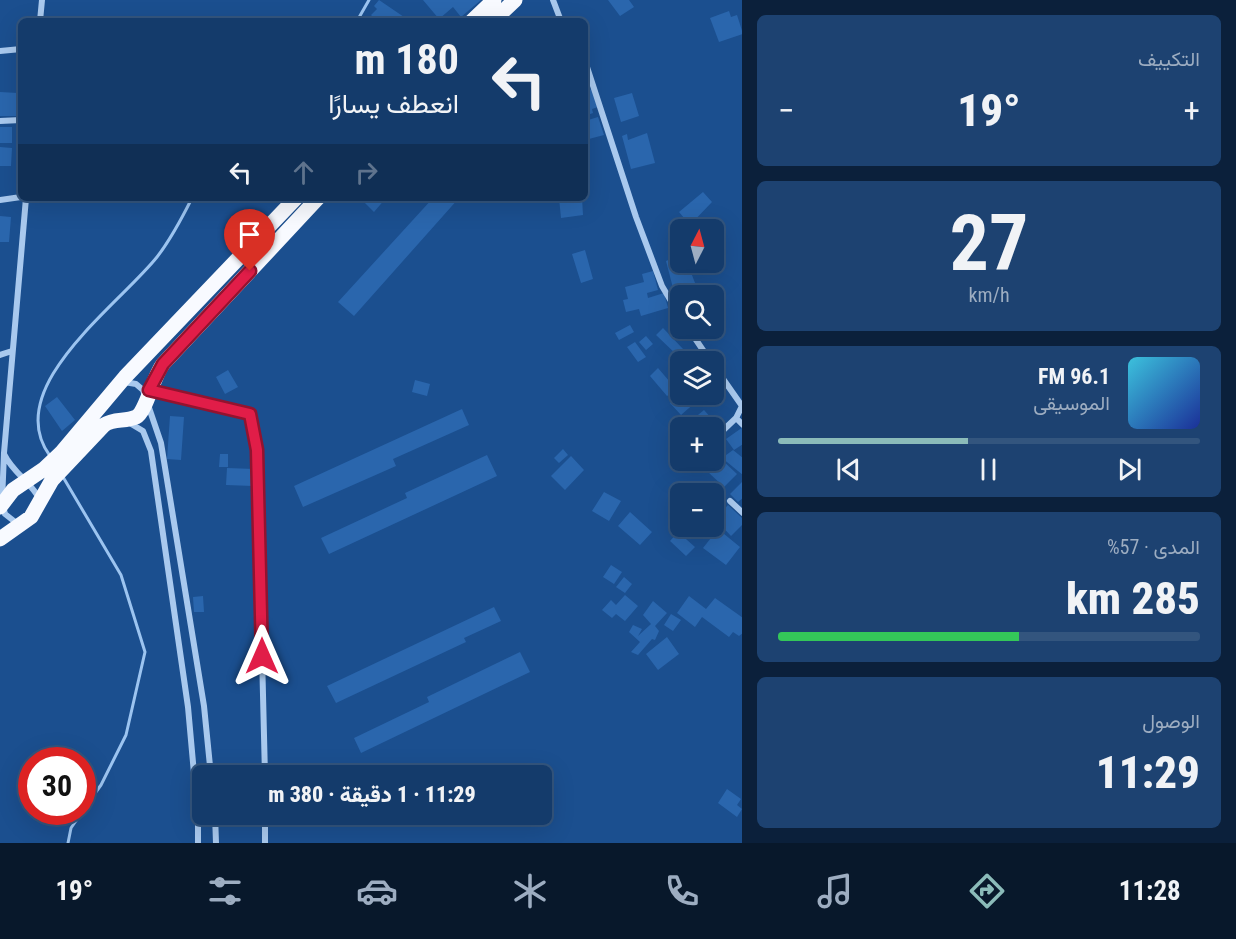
<!DOCTYPE html>
<html lang="ar">
<meta charset="utf-8">
<style>
:root{--surface:#143b6b;--page:#1d4271;--text:#f1f3f6;--muted:#9dadc1;--line:#33557e;--accent:#8bbbb9}
body{margin:0;font-family:"Roboto Condensed",Vazirmatn,sans-serif;background:var(--page);color:var(--text);direction:rtl;height:100vh;display:flex;flex-direction:column;font-size:22px;white-space:nowrap}
*{box-sizing:border-box;margin:0}
p{font-size:20px;color:var(--muted)}
.icon{flex:none;width:33px;height:33px;fill:none;stroke:currentColor;stroke-width:2;stroke-linecap:round;stroke-linejoin:round}
.map{position:relative;flex:1;overflow:hidden;direction:ltr}
.sheet{display:flex;flex-direction:column;gap:15px;padding:15px;background:#0b203b;width:494px}
.sheet>*{flex:none}
.guide{position:absolute;left:18px;top:18px;width:570px;height:183px;border-radius:9px;box-shadow:0 6px 24px #0002,0 0 0 2px var(--line);direction:rtl;background:#143b6b;color:var(--text);overflow:hidden}
.needle{width:39px;rotate:6deg}
.buttons{position:absolute;left:670px;top:219px;display:grid;gap:12px}
.buttons a{display:grid;place-items:center;width:54px;height:54px;border-radius:9px;background:var(--surface);box-shadow:0 6px 24px #0002,0 0 0 2px var(--line);font-size:30px}
.speed{position:absolute;left:18px;top:747px;display:flex;gap:12px;font-size:30px;font-weight:700;text-align:center}
.speed>*{display:grid;place-content:center;width:78px;height:78px;border-radius:50%;background:var(--surface);box-shadow:0 6px 24px #0002,0 0 0 2px var(--line);line-height:1}
.speed .limit{border:9px solid #d22;background:#fff;color:#111}
.pin{position:absolute;display:grid;place-items:center;width:51px;height:51px;color:#fff;margin:-62px -26px;border-radius:50% 50% 50% 0;rotate:-45deg;box-shadow:0 0 6px #0007}
.pin .icon{rotate:45deg}
.me{position:absolute;width:66px;margin:-33px;rotate:0deg;stroke-linejoin:round;filter:drop-shadow(0 0 4px #0008)}
.turn{display:flex;align-items:center;gap:21px;height:126px;padding:0 30px;font-size:27px}
.turn .icon{width:78px;height:78px;stroke-width:2.5}
.turn b{display:block;font-size:42px;line-height:51px}
.lanes{display:flex;align-items:center;height:57px;padding:0 30px;background:#0003;justify-content:center;gap:30px;direction:ltr}
.lanes .off{opacity:.35}
.big{font-size:45px;font-weight:800;line-height:1.1}
.sheet .widget{flex:1;display:flex;flex-direction:column;justify-content:center;gap:9px;min-width:0;padding:0 21px;border-radius:9px;background:var(--page)}
.sheet .dial{align-items:center;gap:0}
.dial b{font-size:78px;line-height:1}
.song{display:flex;align-items:center;gap:18px}
.cover{width:72px;height:72px;border-radius:9px;background:linear-gradient(135deg,hsl(190 70% 55%),hsl(230 70% 35%))}
.played{height:6px;border-radius:3px;background:linear-gradient(90deg,var(--accent) 45%,var(--line) 45%)}
.keys{display:flex;justify-content:space-around;direction:ltr}
.heat{display:flex;justify-content:space-between;align-items:center;font-size:33px;direction:ltr}
.charge{height:9px;border-radius:4px;background:linear-gradient(90deg,#34c759 57%,var(--line) 0)}
.trip{position:absolute;left:192px;top:765px;width:360px;height:60px;border-radius:9px;background:var(--surface);box-shadow:0 6px 24px #0002,0 0 0 2px var(--line);font-weight:800;line-height:60px;text-align:center;direction:rtl}
.dock{display:flex;height:96px;justify-content:space-around;align-items:center;background:#08182b;color:var(--muted)}
.dock .icon{width:42px;height:42px}
.dock .selected{color:var(--accent)}
.dock b{font-size:27px;color:var(--text)}
main{display:flex;flex:1;min-height:0}
.map>svg:first-child{display:block}
</style>
<main>
<section class="sheet">
<div class="widget"><p>التكييف</p>
<div class="heat"><a>−</a><b class="big">19°</b><a>+</a></div>
</div>
<div class="widget dial"><b>27</b><p>km/h</p></div>
<div class="widget">
<div class="song"><i class="cover"></i><div><b>96.1 FM</b><p>الموسيقى</p></div></div>
<div class="played"></div>
<div class="keys"><svg class="icon" aria-label="previous" viewBox="0 0 24 24"><path d="M18 5L8 12l10 7zM5 5v14"/></svg><svg class="icon" aria-label="pause" viewBox="0 0 24 24"><path d="M8 5v14M16 5v14"/></svg><svg class="icon" aria-label="next" viewBox="0 0 24 24"><path d="M6 5l10 7-10 7zM19 5v14"/></svg></div>
</div>
<div class="widget"><p>المدى · 57%</p><b class="big">285 km</b><div class="charge"></div></div>
<div class="widget"><p>الوصول</p><b class="big">11:29</b></div>
</section>
<div class="map">
<svg width="743" height="843" viewBox="0 0 743 843">
<rect width="100%" height="100%" fill="#1b4f8f"/>
<g fill="none" stroke-linecap="round" stroke-linejoin="round">
<path stroke="#9cc4f0" stroke-width="3" d="M 357,21 L 369,0
M 50,456 C 0,388 119,305 157,257 C 171,239 182,218 192,198
M 63,477 L 121,575 L 145,652 L 126,735 L 101,785 L 82,811
M 68,843 L 71,828 L 82,812"/>
</g>
<path fill="#2a66ad" d="M 379,0 L 404,17 L 402,19 L 404,21 L 393,21 L 386,16 L 377,21 L 371,15 L 377,9 L 374,6 Z
M 423,0 L 481,0 L 461,17 L 453,7 L 439,19 Z
M 608,0 L 629,0 L 634,7 L 620,16 Z
M 729,11 L 731,17 L 737,15 L 743,34 L 719,42 L 710,18 Z
M 592,89 L 598,107 L 592,109 L 593,113 L 585,116 L 585,91 Z
M 0,92 L 18,93 L 17,116 L 0,116 Z
M 632,93 L 639,116 L 621,122 L 614,98 Z
M 598,117 L 604,135 L 585,140 L 585,121 Z
M 0,127 L 12,127 L 12,143 L 0,143 Z
M 647,133 L 655,163 L 631,169 L 622,136 L 627,134 L 628,140 Z
M 0,147 L 12,148 L 11,166 L 0,166 Z
M 703,192 L 712,202 L 690,225 L 679,212 Z
M 360,198 L 386,198 L 374,212 Z
M 433,198 L 459,198 L 354,316 L 338,302 Z
M 559,198 L 582,198 L 583,215 L 561,218 Z
M 0,216 L 11,217 L 9,242 L 0,242 Z
M 585,250 L 593,279 L 581,283 L 572,254 Z
M 681,255 L 681,262 L 687,262 L 700,296 L 679,296 L 677,291 L 674,292 L 666,261 Z
M 653,271 L 658,290 L 647,293 L 648,298 L 664,293 L 668,308 L 641,316 L 639,309 L 626,312 L 623,300 L 628,299 L 625,287 L 644,282 L 642,274 Z
M 630,325 L 634,332 L 619,340 L 615,333 Z
M 663,328 L 684,350 L 678,356 L 656,335 Z
M 646,336 L 653,344 L 646,350 L 639,342 Z
M 635,342 L 646,357 L 638,362 L 627,347 Z
M 658,368 L 676,389 L 667,396 L 650,376 Z
M 228,370 L 238,387 L 225,394 L 216,377 Z
M 415,380 L 430,384 L 427,396 L 412,392 Z
M 680,394 L 692,394 L 697,401 L 681,415 L 670,403 Z
M 57,397 L 75,420 L 62,431 L 45,406 Z
M 462,409 L 469,425 L 393,459 L 396,466 L 303,507 L 294,486 Z
M 704,410 L 720,428 L 714,433 L 714,428 L 690,428 L 687,424 Z
M 170,416 L 184,417 L 181,460 L 167,459 Z
M 743,427 L 743,444 L 734,450 L 726,439 Z
M 563,449 L 568,455 L 559,463 L 554,458 Z
M 733,450 L 743,458 L 743,475 L 722,458 Z
M 220,454 L 228,454 L 228,467 L 219,467 Z
M 487,455 L 497,476 L 329,554 L 321,538 L 407,498 L 405,493 Z
M 571,456 L 584,470 L 565,490 L 551,476 Z
M 721,459 L 737,474 L 724,487 L 708,472 Z
M 227,468 L 254,469 L 253,486 L 226,485 Z
M 705,481 L 723,499 L 714,508 L 714,494 L 694,494 Z
M 743,481 L 743,498 L 738,502 L 730,494 Z
M 604,492 L 621,501 L 609,521 L 592,511 Z
M 728,505 L 743,519 L 743,524 L 731,536 L 715,519 Z
M 630,512 L 652,532 L 640,545 L 618,526 Z
M 718,529 L 740,547 L 726,565 L 703,548 Z
M 678,532 L 695,547 L 686,556 L 670,541 Z
M 611,565 L 622,572 L 614,584 L 603,577 Z
M 624,577 L 632,584 L 625,593 L 616,587 Z
M 625,595 L 638,606 L 625,621 L 616,614 L 612,618 L 602,610 L 611,600 L 616,605 Z
M 203,596 L 204,612 L 194,612 L 193,597 Z
M 689,596 L 706,609 L 715,598 L 743,618 L 743,633 L 739,636 L 733,632 L 729,637 L 702,617 L 695,627 L 677,613 Z
M 653,601 L 667,613 L 655,626 L 659,631 L 655,640 L 652,639 L 638,655 L 631,652 L 640,642 L 629,632 L 633,625 L 642,629 L 638,636 L 651,624 L 643,615 Z
M 494,607 L 501,621 L 464,638 L 466,642 L 336,703 L 327,686 Z
M 671,614 L 681,620 L 673,631 L 664,625 Z
M 667,637 L 679,654 L 658,670 L 646,654 Z
M 520,652 L 530,672 L 361,753 L 354,738 L 429,702 L 427,697 Z
M 727,789 L 741,799 L 737,805 L 742,809 L 737,817 L 718,803 Z"/>
<g fill="none" stroke-linecap="round" stroke-linejoin="round">
<path stroke="#a9c9ee" stroke-width="6" d="M 553,0 L 561,21
M 40,21 L 42,0
M 0,51 L 21,49
M 585,61 L 636,217 L 662,286 L 681,318
M 0,121 L 21,120
M 0,200 L 21,197
M 688,328 L 711,362
M 0,355 L 12,351
M 714,366 L 742,406 L 736,418 L 714,439
M 124,382 L 136,384 L 143,390 L 161,443 L 204,706 L 211,776
M 153,391 L 250,413 L 257,451 L 265,776
M 736,418 L 743,425
M 128,422 L 143,431 L 151,451 L 188,707 L 198,818 L 198,843
M 4,454 C 13,473 33,484 40,500
M 730,501 L 743,513
M 19,525 L 5,514 L 2,502 L 4,453 L 26,198
M 215,814 L 216,843
M 265,843 L 265,814"/>
<path stroke="#f8faff" stroke-width="15" d="M 472,21 L 494,0
M 493,21 L 515,0
M 0,507 L 13,490 L 44,469 L 61,453 L 125,377 L 296,198
M 0,539 L 31,517 L 52,480 L 104,425 C 114,418 125,422 136,417 C 146,412 153,377 163,364 L 318,198"/>
</g>
<g fill="none" stroke-linecap="round" stroke-linejoin="round">
<g stroke="#92132f" stroke-width="15">
<path id="route" d="M 250,271 L 163,364 L 149,390 L 250,414 L 257,450 L 262,656"/>
</g>
<use href="#route" stroke="#e11d48" stroke-width="10"/>
</g>
</svg>
<div class="buttons">
<a><svg class="needle" viewBox="-14 -14 28 28"><path d="M0-13l5 13h-10z" fill="#e53935"/><path d="M0 13l5-13h-10z" fill="#9dadc1"/></svg></a>
<a><svg class="icon" aria-label="search" viewBox="0 0 24 24"><circle cx="10" cy="10" r="6"/><path d="M15 15l6 6"/></svg></a>
<a><svg class="icon" aria-label="layers" viewBox="0 0 24 24"><path d="M12 4l9 5-9 5-9-5zM3 14l9 5 9-5"/></svg></a>
<a>+</a>
<a>−</a>
</div>
<div class="speed"><div class="limit">30</div></div>
<div class="pin" style="left:250px;top:271px;background:#d93025"><svg class="icon" aria-label="arrive" viewBox="0 0 24 24"><path d="M6 21V4h12l-3 4 3 4H6"/></svg></div>
<svg class="me" style="left:262px;top:656px" viewBox="-20 -20 40 40"><path d="M0-17L14 15 0 8-14 15z" fill="#e11d48" stroke="#fff" stroke-width="4"/></svg>
<div class="trip">11:29 · 1 دقيقة · 380 m</div>
<div class="guide">
<div class="turn"><svg class="icon" aria-label="left" viewBox="0 0 24 24"><path d="M17 20v-9H6M10 6l-5 5 5 5"/></svg><div><b>180 m</b>انعطف يسارًا</div></div>
<div class="lanes"><svg class="icon" aria-label="left" viewBox="0 0 24 24"><path d="M17 20v-9H6M10 6l-5 5 5 5"/></svg><svg class="icon off" aria-label="ahead" viewBox="0 0 24 24"><path d="M12 20V5M6 11l6-6 6 6"/></svg><svg class="icon off" aria-label="right" viewBox="0 0 24 24"><path d="M7 20v-9h11M14 6l5 5-5 5"/></svg></div>
</div>
</div>
</main>
<nav class="dock">
<b>11:28</b>
<svg class="icon selected" aria-label="directions" viewBox="0 0 24 24"><path d="M12 3l9 9-9 9-9-9zM9 14v-3h6M13 9l2 2-2 2"/></svg>
<svg class="icon" aria-label="music" viewBox="0 0 24 24"><path d="M9 18V5l10-2v13"/><circle cx="6" cy="18" r="3"/><circle cx="16" cy="16" r="3"/></svg>
<svg class="icon" aria-label="phone" viewBox="0 0 24 24"><path d="M5 4h4l2 5-3 2q2 4 5 5l2-3 5 2v4C11 20 4 13 5 4z"/></svg>
<svg class="icon" aria-label="climate" viewBox="0 0 24 24"><path d="M12 3v18M4 7l16 10M4 17L20 7"/></svg>
<svg class="icon" aria-label="car" viewBox="0 0 24 24"><path d="M5 17H2v-5l4-1 3-4h7l3 4 3 1v5h-3M9 17h6M6 11h13"/><circle cx="7" cy="17" r="2"/><circle cx="17" cy="17" r="2"/></svg>
<svg class="icon" aria-label="filters" viewBox="0 0 24 24"><path d="M4 7h16M4 17h16"/><circle cx="9" cy="7" r="2"/><circle cx="15" cy="17" r="2"/></svg>
<b>19°</b>
</nav>
